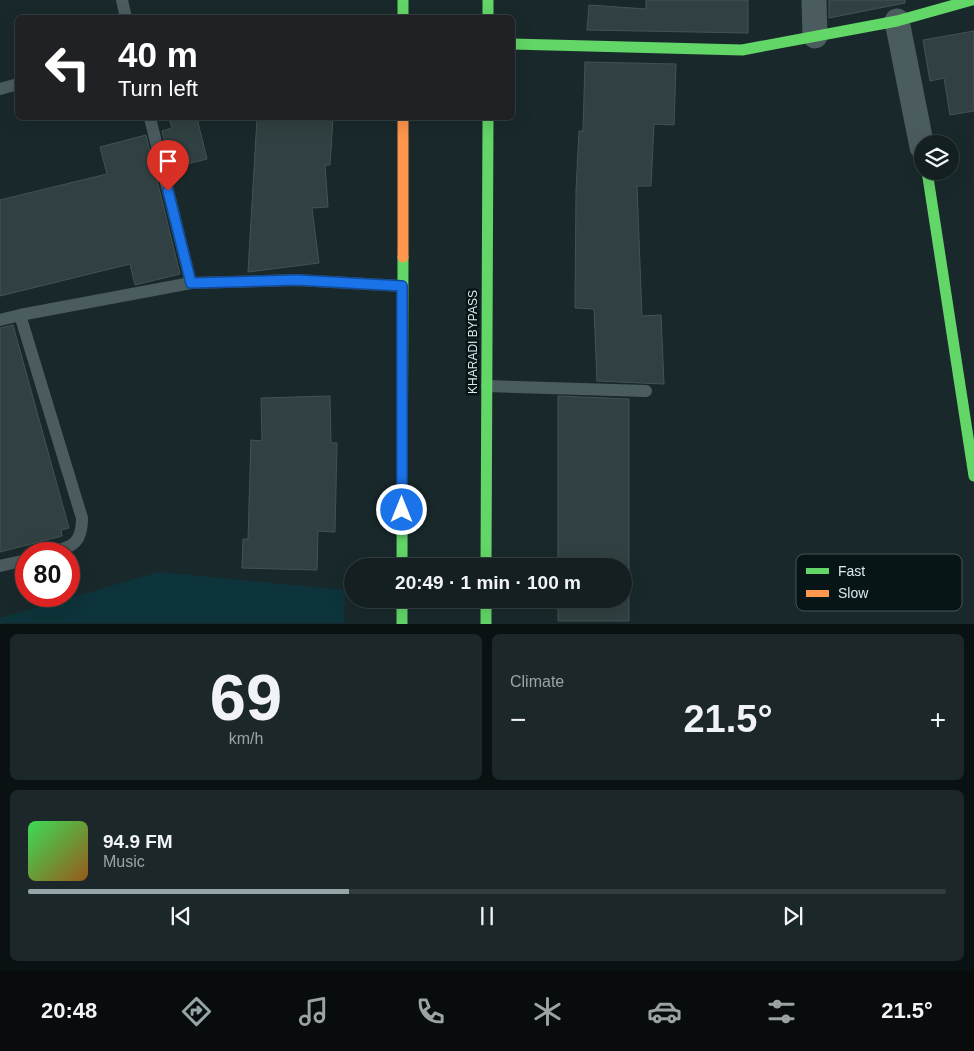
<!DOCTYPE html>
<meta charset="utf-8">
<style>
:root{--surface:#131f20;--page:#1c2729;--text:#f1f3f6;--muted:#9da2a5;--line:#323d3e;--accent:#96a6a8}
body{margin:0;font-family:Arial,sans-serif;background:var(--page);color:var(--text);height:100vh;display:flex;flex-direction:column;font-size:19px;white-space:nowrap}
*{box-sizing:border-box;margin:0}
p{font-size:16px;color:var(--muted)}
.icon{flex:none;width:28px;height:28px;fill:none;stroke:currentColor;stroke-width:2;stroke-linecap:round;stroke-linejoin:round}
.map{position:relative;height:624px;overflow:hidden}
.side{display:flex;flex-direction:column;gap:10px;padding:10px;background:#0a1112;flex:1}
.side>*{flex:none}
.guide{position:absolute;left:15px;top:15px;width:500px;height:105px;border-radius:8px;box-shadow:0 5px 20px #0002,0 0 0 1px var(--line);background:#202124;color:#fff;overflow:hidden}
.controls{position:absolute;left:914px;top:135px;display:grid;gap:10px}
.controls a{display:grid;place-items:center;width:45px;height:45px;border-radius:50%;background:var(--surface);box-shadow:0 5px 20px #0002,0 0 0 1px var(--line);font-size:25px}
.speed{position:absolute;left:15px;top:542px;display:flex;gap:10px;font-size:25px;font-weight:700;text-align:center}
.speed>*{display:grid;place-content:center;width:65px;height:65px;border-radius:50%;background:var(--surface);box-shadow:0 5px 20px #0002,0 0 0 1px var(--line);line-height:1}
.speed .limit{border:8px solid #d22;background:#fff;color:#111}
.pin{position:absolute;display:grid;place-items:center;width:42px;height:42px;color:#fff;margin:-51px -21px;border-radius:50% 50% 50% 0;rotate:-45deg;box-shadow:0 0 5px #0007}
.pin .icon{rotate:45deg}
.me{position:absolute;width:55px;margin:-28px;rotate:0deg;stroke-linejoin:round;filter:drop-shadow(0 0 4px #0008)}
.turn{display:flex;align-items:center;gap:18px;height:105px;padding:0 20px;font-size:22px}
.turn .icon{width:65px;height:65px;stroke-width:2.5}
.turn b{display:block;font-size:35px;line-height:42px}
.big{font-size:38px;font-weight:700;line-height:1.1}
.side .tile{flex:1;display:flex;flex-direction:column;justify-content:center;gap:8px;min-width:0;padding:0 18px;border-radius:8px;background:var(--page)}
.side .dial{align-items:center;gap:0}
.dial b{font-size:65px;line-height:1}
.song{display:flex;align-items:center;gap:15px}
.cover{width:60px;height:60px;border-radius:8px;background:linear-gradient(135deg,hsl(130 70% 55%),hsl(30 70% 35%))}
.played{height:5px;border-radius:2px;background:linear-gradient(90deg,var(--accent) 35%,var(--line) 35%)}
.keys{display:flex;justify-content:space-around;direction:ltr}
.heat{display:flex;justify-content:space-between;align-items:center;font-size:28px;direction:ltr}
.side .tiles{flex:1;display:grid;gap:10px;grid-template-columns:1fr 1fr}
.tile:last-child{grid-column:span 2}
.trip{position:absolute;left:344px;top:558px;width:288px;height:50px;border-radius:25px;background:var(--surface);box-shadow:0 5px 20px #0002,0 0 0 1px var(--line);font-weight:700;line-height:50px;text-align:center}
.tab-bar{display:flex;height:80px;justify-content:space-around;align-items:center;background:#080c0d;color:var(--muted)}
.tab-bar .icon{width:35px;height:35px}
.tab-bar .selected{color:var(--accent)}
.tab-bar b{font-size:22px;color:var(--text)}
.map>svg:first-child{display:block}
</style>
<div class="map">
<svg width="974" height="624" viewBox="0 0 974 624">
<rect width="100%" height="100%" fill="#19292b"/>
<path fill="#0d343a" d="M 159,572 L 345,590 L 344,623 L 0,623 L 0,618 Z"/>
<path fill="#314042" stroke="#445253" d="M 646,0 L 748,0 L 748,33 L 587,30 L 589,5 L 646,9 Z
M 829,0 L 905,0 L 905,3 L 829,18 Z
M 974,31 L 974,111 L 950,115 L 944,78 L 930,81 L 923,40 Z
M 585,62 L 676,64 L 674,125 L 654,124 L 651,186 L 637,186 L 642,316 L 661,315 L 664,384 L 597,381 L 594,309 L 575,308 L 576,191 L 579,131 L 583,131 Z
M 169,118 L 197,118 L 207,159 L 171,168 L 162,131 L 172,128 Z
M 257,118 L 333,118 L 330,165 L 325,165 L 328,207 L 312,208 L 319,263 L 248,272 Z
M 146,135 L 180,274 L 135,285 L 130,264 L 0,296 L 0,200 L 107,174 L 100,147 Z
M 13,325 L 69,528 L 61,530 L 62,536 L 0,552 L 0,328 Z
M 330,396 L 331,443 L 337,443 L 335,532 L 318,531 L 317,570 L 242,568 L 243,539 L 248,539 L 251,440 L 262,441 L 261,398 Z
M 558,396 L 629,399 L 629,621 L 558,621 L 558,599 L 622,599 L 622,566 L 558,566 Z"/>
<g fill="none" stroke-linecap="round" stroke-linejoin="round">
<path stroke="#4b5c5e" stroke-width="12" d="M 122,0 L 126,18
M 0,89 L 18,84
M 150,118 L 191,283
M 0,320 L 20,315
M 487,386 L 646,391
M 47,554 C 70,547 82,546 82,518 L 20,315 L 191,283 L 297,280 L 402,286
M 0,566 L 26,560"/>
<path stroke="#4b5c5e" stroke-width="25" d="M 814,0 L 815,36
M 897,21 L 922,147"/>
<path stroke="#63d668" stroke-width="11" d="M 403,0 L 403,18
M 488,0 L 488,18
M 512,44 L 742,50 L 897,21 L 972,0
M 927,171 L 974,476
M 402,566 L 403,257
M 486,566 L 488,118
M 402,599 L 402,624
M 486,599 L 486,624"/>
<path stroke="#ff974d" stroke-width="11" d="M 403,257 L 403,118"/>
</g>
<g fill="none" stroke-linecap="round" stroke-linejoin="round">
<g stroke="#114b97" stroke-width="12">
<path id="route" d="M 168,191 L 191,283 L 297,280 L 402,286 L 402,510"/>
</g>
<use href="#route" stroke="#1a73e8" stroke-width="9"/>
</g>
<g text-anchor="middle" stroke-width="5" stroke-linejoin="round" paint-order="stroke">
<g font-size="12" fill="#d9e9ec" stroke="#081517">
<text transform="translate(473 342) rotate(-90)" y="4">KHARADI BYPASS</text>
</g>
</g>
<rect x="796" y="554" width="166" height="57" rx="8" fill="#081517" stroke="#475557" stroke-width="1"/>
<rect x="806" y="568" width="23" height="6" fill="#63d668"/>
<rect x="806" y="590" width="23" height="7" fill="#ff974d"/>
<g font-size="14" fill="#d9e9ec">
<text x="838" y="576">Fast</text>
<text x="838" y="598">Slow</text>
</g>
</svg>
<div class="controls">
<a><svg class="icon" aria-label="layers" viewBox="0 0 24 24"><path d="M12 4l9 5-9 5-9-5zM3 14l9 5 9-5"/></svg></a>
</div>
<div class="speed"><div class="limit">80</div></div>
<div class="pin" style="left:168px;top:191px;background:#d93025"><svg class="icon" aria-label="arrive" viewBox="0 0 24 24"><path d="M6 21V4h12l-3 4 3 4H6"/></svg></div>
<svg class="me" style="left:402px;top:510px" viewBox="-20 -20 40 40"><circle r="17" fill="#1a73e8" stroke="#fff" stroke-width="3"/><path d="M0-11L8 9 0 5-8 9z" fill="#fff"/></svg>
<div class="trip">20:49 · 1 min · 100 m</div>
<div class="guide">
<div class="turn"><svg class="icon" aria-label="left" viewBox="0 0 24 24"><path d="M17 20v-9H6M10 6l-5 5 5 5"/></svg><div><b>40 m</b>Turn left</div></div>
</div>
</div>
<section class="side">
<div class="tiles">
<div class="tile dial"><b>69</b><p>km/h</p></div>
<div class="tile"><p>Climate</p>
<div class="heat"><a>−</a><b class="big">21.5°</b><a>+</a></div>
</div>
<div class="tile">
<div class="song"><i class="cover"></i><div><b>94.9 FM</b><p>Music</p></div></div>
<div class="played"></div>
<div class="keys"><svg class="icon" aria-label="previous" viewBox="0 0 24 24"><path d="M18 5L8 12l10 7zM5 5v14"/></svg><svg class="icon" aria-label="pause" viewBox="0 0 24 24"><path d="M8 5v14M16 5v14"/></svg><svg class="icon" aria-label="next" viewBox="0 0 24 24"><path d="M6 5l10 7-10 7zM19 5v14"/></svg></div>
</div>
</div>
</section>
<nav class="tab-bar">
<b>20:48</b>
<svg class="icon selected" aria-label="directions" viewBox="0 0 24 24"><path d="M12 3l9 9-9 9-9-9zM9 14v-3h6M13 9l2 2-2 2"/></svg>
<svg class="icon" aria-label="music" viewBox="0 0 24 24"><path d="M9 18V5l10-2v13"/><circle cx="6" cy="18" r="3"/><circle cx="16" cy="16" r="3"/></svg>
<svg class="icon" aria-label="phone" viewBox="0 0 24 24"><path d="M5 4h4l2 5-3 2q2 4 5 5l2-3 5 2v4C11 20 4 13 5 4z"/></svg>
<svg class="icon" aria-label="climate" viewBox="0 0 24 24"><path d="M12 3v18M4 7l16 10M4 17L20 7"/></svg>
<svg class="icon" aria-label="car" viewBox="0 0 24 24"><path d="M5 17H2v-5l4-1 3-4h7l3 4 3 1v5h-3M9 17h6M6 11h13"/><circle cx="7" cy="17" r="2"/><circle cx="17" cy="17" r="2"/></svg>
<svg class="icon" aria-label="filters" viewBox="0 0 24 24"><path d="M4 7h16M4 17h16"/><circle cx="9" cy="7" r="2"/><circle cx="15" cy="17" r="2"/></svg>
<b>21.5°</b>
</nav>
